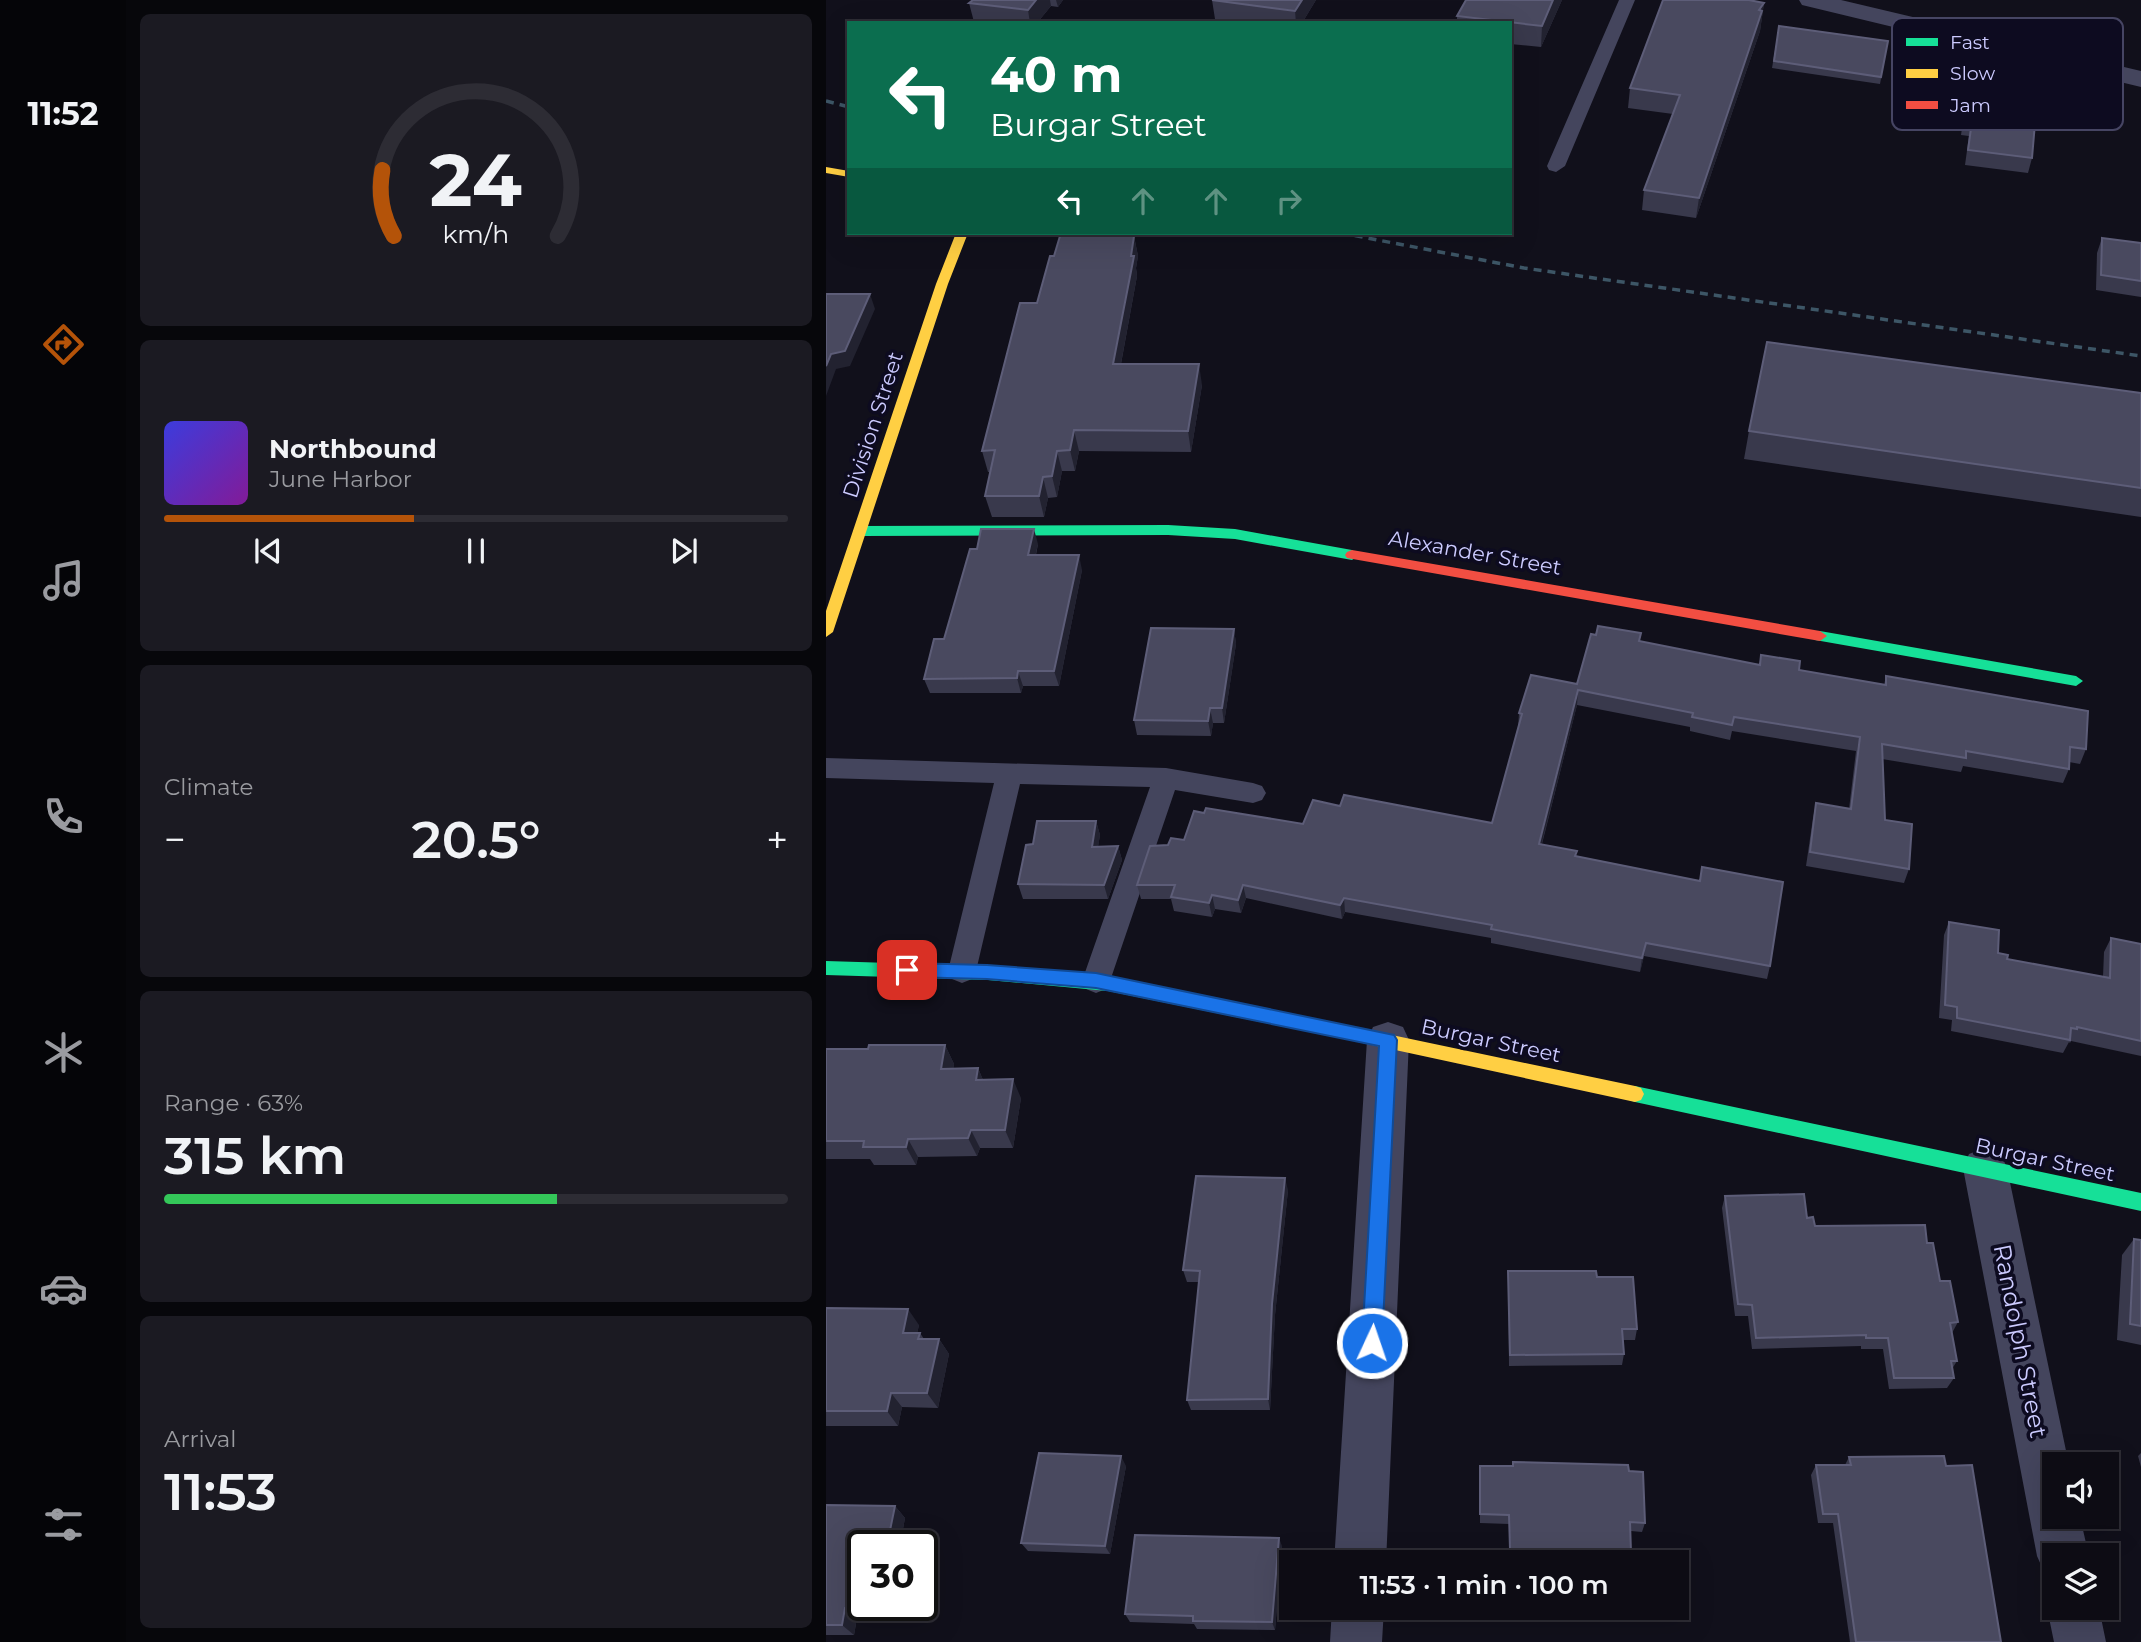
<!DOCTYPE html>
<meta charset="utf-8">
<style>
:root{--surface:#0d0c14;--page:#1b1a22;--text:#f1f3f6;--muted:#9a9ba0;--line:#2d2c34;--accent:#b45309}
body{margin:0;font-family:Montserrat,sans-serif;background:var(--page);color:var(--text);height:100vh;display:flex;flex-direction:column;font-size:26px;white-space:nowrap}
*{box-sizing:border-box;margin:0}
p{font-size:23px;color:var(--muted)}
.icon{flex:none;width:38px;height:38px;fill:none;stroke:currentColor;stroke-width:2;stroke-linecap:round;stroke-linejoin:round}
.map{position:relative;flex:1;overflow:hidden}
.sheet{display:flex;flex-direction:column;gap:14px;padding:14px;background:#07070b;width:700px}
.sheet>*{flex:none}
.guide{position:absolute;left:21px;top:21px;width:665px;height:214px;border-radius:0px;box-shadow:0 7px 28px #0002,0 0 0 2px var(--line);background:#0b6e4f;color:#fff;overflow:hidden}
.buttons{position:absolute;left:1216px;top:1452px;display:grid;gap:14px}
.buttons a{display:grid;place-items:center;width:77px;height:77px;border-radius:0px;background:var(--surface);box-shadow:0 7px 28px #0002,0 0 0 2px var(--line);font-size:35px}
.speed{position:absolute;left:21px;top:1530px;display:flex;gap:14px;font-size:35px;font-weight:700;text-align:center}
.speed>*{display:grid;place-content:center;width:91px;height:91px;border-radius:50%;background:var(--surface);box-shadow:0 7px 28px #0002,0 0 0 2px var(--line);line-height:1}
.speed .limit{border:4px solid #111;border-radius:10px;background:#fff;color:#111}
.pin{position:absolute;display:grid;place-items:center;width:60px;height:60px;color:#fff;margin:-30px;border-radius:14px;box-shadow:0 4px 10px #0006}
.me{position:absolute;width:77px;margin:-38px;rotate:3deg;stroke-linejoin:round;filter:drop-shadow(0 0 5px #0008)}
.turn{display:flex;align-items:center;gap:24px;height:147px;padding:0 28px;font-size:32px}
.turn .icon{width:91px;height:91px;stroke-width:2.5}
.turn b{display:block;font-size:49px;line-height:60px}
.lanes{display:flex;align-items:center;height:66px;padding:0 28px;background:#0003;justify-content:center;gap:35px;direction:ltr}
.lanes .off{opacity:.35}
.big{font-size:52px;font-weight:600;line-height:1.1}
.sheet .card{flex:1;display:flex;flex-direction:column;justify-content:center;gap:10px;min-width:0;padding:0 24px;border-radius:10px;background:var(--page)}
.sheet .dial{align-items:center;gap:0}
.dial svg{height:182px;overflow:visible;fill:none;stroke:var(--line);stroke-width:7;stroke-linecap:round;text-anchor:middle}
.dial text{fill:var(--text);stroke:none}
.song{display:flex;align-items:center;gap:21px}
.cover{width:84px;height:84px;border-radius:10px;background:linear-gradient(135deg,hsl(240 70% 55%),hsl(290 70% 35%))}
.played{height:7px;border-radius:4px;background:linear-gradient(90deg,var(--accent) 40%,var(--line) 40%)}
.keys{display:flex;justify-content:space-around;direction:ltr}
.heat{display:flex;justify-content:space-between;align-items:center;font-size:38px;direction:ltr}
.charge{height:10px;border-radius:5px;background:linear-gradient(90deg,#34c759 63%,var(--line) 0)}
.trip{position:absolute;left:453px;top:1550px;width:410px;height:70px;border-radius:0px;background:var(--surface);box-shadow:0 7px 28px #0002,0 0 0 2px var(--line);font-weight:600;line-height:70px;text-align:center}
main{display:flex;flex:1;min-height:0}
.menu{display:flex;flex-direction:column;width:126px;justify-content:space-around;align-items:center;background:#050508;color:var(--muted)}
.menu .icon{width:49px;height:49px}
.menu .selected{color:var(--accent)}
.menu b{font-size:32px;color:var(--text)}
.map>svg:first-child{display:block}
</style>
<main>
<nav class="menu">
<b>11:52</b>
<svg class="icon selected" aria-label="directions" viewBox="0 0 24 24"><path d="M12 3l9 9-9 9-9-9zM9 14v-3h6M13 9l2 2-2 2"/></svg>
<svg class="icon" aria-label="music" viewBox="0 0 24 24"><path d="M9 18V5l10-2v13"/><circle cx="6" cy="18" r="3"/><circle cx="16" cy="16" r="3"/></svg>
<svg class="icon" aria-label="phone" viewBox="0 0 24 24"><path d="M5 4h4l2 5-3 2q2 4 5 5l2-3 5 2v4C11 20 4 13 5 4z"/></svg>
<svg class="icon" aria-label="climate" viewBox="0 0 24 24"><path d="M12 3v18M4 7l16 10M4 17L20 7"/></svg>
<svg class="icon" aria-label="car" viewBox="0 0 24 24"><path d="M5 17H2v-5l4-1 3-4h7l3 4 3 1v5h-3M9 17h6M6 11h13"/><circle cx="7" cy="17" r="2"/><circle cx="17" cy="17" r="2"/></svg>
<svg class="icon" aria-label="filters" viewBox="0 0 24 24"><path d="M4 7h16M4 17h16"/><circle cx="9" cy="7" r="2"/><circle cx="15" cy="17" r="2"/></svg>
</nav>
<section class="sheet">
<div class="card dial"><svg viewBox="0 0 100 80">
<path d="M14 69A42 42 0 1 1 86 69"/>
<path d="M14 69A42 42 0 0 1 9 40" stroke="#b45309"/>
<text x="50" y="56" font-size="32" font-weight="700">24</text>
<text x="50" y="72" font-size="11">km/h</text>
</svg></div>
<div class="card">
<div class="song"><i class="cover"></i><div><b>Northbound</b><p>June Harbor</p></div></div>
<div class="played"></div>
<div class="keys"><svg class="icon" aria-label="previous" viewBox="0 0 24 24"><path d="M18 5L8 12l10 7zM5 5v14"/></svg><svg class="icon" aria-label="pause" viewBox="0 0 24 24"><path d="M8 5v14M16 5v14"/></svg><svg class="icon" aria-label="next" viewBox="0 0 24 24"><path d="M6 5l10 7-10 7zM19 5v14"/></svg></div>
</div>
<div class="card"><p>Climate</p>
<div class="heat"><a>−</a><b class="big">20.5°</b><a>+</a></div>
</div>
<div class="card"><p>Range · 63%</p><b class="big">315 km</b><div class="charge"></div></div>
<div class="card"><p>Arrival</p><b class="big">11:53</b></div>
</section>
<div class="map">
<svg width="1315" height="1642" viewBox="0 0 1315 1642">
<rect width="100%" height="100%" fill="#11101b"/>
<g fill="none" stroke-linecap="round" stroke-linejoin="round">
<path fill="#44455d" fill-rule="evenodd" d="M 793,0 L 809,0 L 739,166 L 730,172 L 723,170 L 721,166 Z
M 0,758 L 340,768 L 427,783 L 436,786 L 440,793 L 436,800 L 427,803 L 349,790 L 284,981 L 280,989 L 270,993 L 260,989 L 256,981 L 324,787 L 194,784 L 150,971 L 146,979 L 136,983 L 126,979 L 122,971 L 168,783 L 0,778 Z"/>
<path fill="#44455d" fill-rule="evenodd" d="M 973,0 L 1015,0 L 1315,71 L 1315,87 L 976,5 Z
M 562,1022 L 577,1027 L 583,1040 L 560,1563 L 508,1563 L 541,1040 L 547,1027 Z
M 1159,1148 L 1175,1154 L 1181,1168 L 1243,1465 L 1228,1465 L 1228,1517 L 1254,1517 L 1263,1556 L 1228,1556 L 1228,1578 L 1219,1574 L 1211,1556 L 1137,1168 L 1143,1154 Z
M 1228,1589 L 1228,1608 L 1273,1608 L 1280,1642 L 1228,1642 L 1221,1608 Z
M 506,1608 L 558,1608 L 556,1642 L 504,1642 Z"/>
<path fill="#16e098" fill-rule="evenodd" d="M 342,525 L 409,529 L 526,550 L 533,555 L 526,560 L 409,539 L 342,535 L 34,536 L 27,531 L 34,526 Z
M 994,631 L 1250,676 L 1257,681 L 1250,686 L 989,640 L 987,636 Z
M 0,961 L 162,966 L 282,977 L 523,1026 L 529,1028 L 532,1033 L 529,1038 L 523,1040 L 282,991 L 162,980 L 0,975 Z
M 809,1086 L 1315,1193 L 1315,1211 L 809,1102 L 803,1100 L 800,1094 L 803,1088 Z"/>
<path fill="#ffcf43" fill-rule="evenodd" d="M 0,167 L 23,171 L 23,177 L 0,173 Z
M 130,233 L 142,233 L 122,284 L 7,632 L 0,637 L 0,611 L 110,284 Z
M 523,1026 L 809,1086 L 815,1088 L 818,1094 L 815,1100 L 809,1102 L 523,1040 L 517,1038 L 514,1033 L 517,1028 Z"/>
<path fill="#f24e42" fill-rule="evenodd" d="M 526,550 L 994,631 L 1001,636 L 994,641 L 521,558 L 519,555 L 521,552 Z"/>
<path stroke="#3d5666" stroke-width="3.5" stroke-dasharray="8 6" stroke-linecap="butt" d="M 0,101 L 23,107
M 515,233 L 698,268 L 1315,356"/>
</g>
<path fill="#39394c" d="M 147,0 L 237,0 L 232,7 L 225,6 L 211,23 L 148,22 L 143,3 Z
M 386,0 L 490,0 L 476,23 L 417,23 L 389,19 Z
M 736,0 L 715,47 L 684,44 L 684,23 L 631,23 L 631,16 Z
M 938,3 L 934,31 L 870,218 L 816,210 L 818,190 L 847,114 L 802,108 L 804,88 Z
M 953,26 L 1062,41 L 1054,84 L 946,68 Z
M 1144,79 L 1206,158 L 1202,173 L 1139,165 L 1143,136 L 1135,135 L 1141,94 Z
M 308,236 L 312,256 L 310,268 L 311,276 L 295,364 L 376,385 L 365,452 L 253,451 L 249,471 L 236,471 L 231,497 L 222,498 L 218,517 L 166,517 L 159,496 L 164,472 L 162,472 L 156,451 L 228,256 Z
M 1276,238 L 1315,243 L 1315,297 L 1270,290 L 1271,253 Z
M 1315,393 L 1315,517 L 918,459 L 923,431 Z
M 212,544 L 210,555 L 256,570 L 233,686 L 197,686 L 195,693 L 104,693 L 98,679 L 118,639 Z
M 408,629 L 410,644 L 398,723 L 387,723 L 385,736 L 311,735 L 308,720 Z
M 814,641 L 933,665 L 935,655 L 973,670 L 1058,685 L 1060,676 L 1260,749 L 1254,764 L 1243,762 L 1243,769 L 1237,783 L 1137,766 L 1135,772 L 1056,759 L 1059,820 L 1083,869 L 1078,883 L 980,866 L 987,818 L 990,803 L 1023,809 L 1030,751 L 906,731 L 904,740 L 864,731 L 864,727 L 751,705 L 716,844 L 750,856 L 944,966 L 941,979 L 818,956 L 814,972 L 665,943 L 665,938 L 519,912 L 516,919 L 420,898 L 415,913 L 389,909 L 386,917 L 348,911 L 345,899 L 315,899 L 311,885 L 342,845 L 358,840 L 477,824 L 514,806 L 666,823 L 692,728 L 693,713 L 751,684 Z
M 270,821 L 274,835 L 272,846 L 292,846 L 296,860 L 282,899 L 197,899 L 192,884 L 207,844 Z
M 1123,922 L 1181,959 L 1277,977 L 1278,952 L 1285,938 L 1315,944 L 1315,1056 L 1245,1041 L 1244,1043 L 1243,1042 L 1237,1053 L 1125,1031 L 1126,1020 L 1113,1018 L 1118,935 Z
M 119,1045 L 128,1064 L 127,1069 L 152,1068 L 157,1080 L 195,1098 L 187,1148 L 154,1148 L 151,1156 L 92,1157 L 90,1165 L 48,1165 L 44,1159 L 0,1159 L 0,1049 L 42,1049 Z
M 462,1190 L 449,1315 L 444,1410 L 365,1410 L 361,1400 L 373,1282 L 361,1282 L 357,1270 Z
M 899,1196 L 981,1218 L 989,1226 L 1101,1243 L 1114,1281 L 1132,1322 L 1126,1333 L 1131,1361 L 1126,1369 L 1128,1378 L 1121,1388 L 1063,1389 L 1057,1349 L 1035,1349 L 1035,1346 L 926,1349 L 922,1316 L 909,1316 L 896,1208 Z
M 1308,1239 L 1315,1240 L 1315,1345 L 1291,1340 L 1296,1255 Z
M 682,1271 L 771,1277 L 811,1329 L 809,1340 L 797,1340 L 798,1354 L 796,1365 L 683,1366 Z
M 0,1308 L 93,1325 L 91,1333 L 94,1333 L 98,1339 L 113,1339 L 123,1354 L 112,1408 L 76,1407 L 72,1426 L 0,1426 Z
M 1315,1453 L 1315,1467 L 1312,1456 Z
M 1023,1457 L 1120,1466 L 1175,1642 L 1024,1642 L 1007,1523 L 992,1523 L 985,1475 L 990,1465 L 1019,1465 Z
M 300,1466 L 284,1554 L 202,1551 L 195,1543 Z
M 654,1466 L 803,1471 L 819,1523 L 816,1532 L 805,1531 L 805,1552 L 803,1561 L 683,1557 L 683,1524 L 654,1523 Z
M 0,1505 L 69,1506 L 79,1518 L 74,1545 L 37,1545 L 37,1605 L 61,1605 L 59,1619 L 31,1618 L 28,1635 L 0,1635 Z
M 456,1546 L 449,1630 L 371,1629 L 368,1624 L 304,1622 L 299,1614 Z"/>
<path fill="#222230" d="M 210,0 L 224,0 L 225,6 L 211,23 L 204,23 L 202,10 Z
M 230,0 L 237,0 L 232,7 Z
M 476,0 L 490,0 L 476,23 L 470,23 L 469,11 Z
M 727,0 L 736,0 L 715,47 L 716,26 Z
M 938,3 L 934,31 L 870,218 L 873,198 L 933,10 Z
M 308,236 L 312,256 L 310,268 L 311,276 L 291,385 L 287,364 Z
M 44,294 L 49,309 L 24,366 L 10,369 L 0,396 L 0,366 L 5,354 Z
M 373,364 L 376,385 L 365,452 L 362,431 Z
M 248,430 L 253,451 L 249,471 L 244,450 Z
M 231,451 L 236,471 L 231,497 L 226,476 Z
M 217,477 L 222,498 L 218,517 L 213,496 Z
M 208,529 L 212,544 L 206,570 L 202,555 Z
M 253,555 L 256,570 L 233,686 L 228,671 Z
M 408,629 L 410,644 L 398,723 L 396,708 Z
M 192,671 L 197,686 L 195,693 L 191,678 Z
M 752,690 L 751,705 L 712,858 L 713,844 Z
M 384,708 L 387,723 L 385,736 L 382,721 Z
M 270,821 L 274,835 L 270,861 L 266,847 Z
M 292,846 L 296,860 L 282,899 L 278,885 Z
M 417,885 L 420,898 L 415,913 L 412,900 Z
M 386,895 L 389,909 L 386,917 L 383,903 Z
M 518,898 L 519,912 L 516,919 L 514,905 Z
M 820,943 L 818,956 L 814,972 L 816,958 Z
M 119,1045 L 128,1064 L 124,1087 L 115,1069 Z
M 152,1068 L 160,1087 L 150,1080 Z
M 187,1079 L 195,1098 L 187,1148 L 179,1130 Z
M 145,1130 L 154,1148 L 151,1156 L 142,1138 Z
M 82,1139 L 92,1157 L 90,1165 L 80,1147 Z
M 459,1178 L 462,1190 L 449,1315 L 444,1410 L 442,1399 L 446,1304 Z
M 82,1309 L 93,1325 L 88,1349 L 77,1333 Z
M 113,1339 L 123,1354 L 112,1408 L 101,1393 Z
M 65,1393 L 76,1407 L 72,1426 L 61,1411 Z
M 295,1456 L 300,1466 L 284,1554 L 279,1546 Z
M 69,1506 L 79,1518 L 74,1545 L 61,1545 Z
M 453,1538 L 456,1546 L 449,1630 L 446,1622 Z
M 48,1605 L 61,1605 L 59,1619 L 47,1609 Z
M 19,1608 L 31,1618 L 28,1635 L 16,1625 Z"/>
<path fill="#49495f" stroke="#5d5d78" stroke-width="2" d="M 147,0 L 210,0 L 202,10 L 143,3 Z
M 386,0 L 476,0 L 469,11 Z
M 640,0 L 727,0 L 716,26 L 631,16 Z
M 837,0 L 923,0 L 938,3 L 933,10 L 936,11 L 873,198 L 818,190 L 854,95 L 804,88 Z
M 953,26 L 1062,41 L 1055,77 L 948,61 Z
M 1144,79 L 1212,88 L 1206,158 L 1142,150 L 1146,121 L 1138,120 Z
M 234,236 L 308,236 L 305,256 L 308,256 L 287,364 L 373,364 L 362,431 L 248,430 L 244,450 L 231,451 L 226,476 L 217,477 L 213,496 L 159,496 L 169,450 L 156,451 L 194,303 L 211,303 L 224,256 L 228,256 Z
M 1276,238 L 1315,243 L 1315,281 L 1275,275 Z
M 0,294 L 44,294 L 19,351 L 5,354 L 0,366 Z
M 941,342 L 1315,393 L 1315,488 L 923,431 Z
M 155,529 L 208,529 L 202,555 L 253,555 L 228,671 L 192,671 L 191,678 L 98,679 L 108,639 L 118,639 L 144,549 L 151,549 Z
M 772,626 L 815,633 L 813,641 L 934,665 L 935,655 L 974,661 L 973,670 L 1060,685 L 1060,676 L 1262,711 L 1260,749 L 1244,747 L 1243,769 L 1140,751 L 1140,758 L 1056,744 L 1059,820 L 1086,824 L 1083,869 L 984,852 L 990,803 L 1025,809 L 1034,737 L 908,717 L 906,725 L 866,717 L 867,713 L 752,690 L 713,844 L 751,851 L 749,856 L 874,881 L 876,867 L 957,882 L 944,966 L 820,943 L 816,958 L 665,929 L 666,925 L 518,898 L 514,905 L 417,885 L 412,900 L 386,895 L 383,903 L 345,897 L 349,885 L 311,885 L 324,846 L 342,845 L 345,838 L 358,840 L 368,811 L 378,813 L 380,808 L 477,824 L 487,800 L 514,806 L 518,795 L 666,823 L 696,714 L 693,713 L 705,675 L 751,684 L 765,634 L 770,635 Z
M 325,628 L 408,629 L 396,708 L 384,708 L 382,721 L 308,720 Z
M 211,821 L 270,821 L 266,847 L 292,846 L 278,885 L 192,884 L 200,845 L 207,844 Z
M 1123,922 L 1173,930 L 1172,953 L 1182,955 L 1181,959 L 1284,978 L 1285,938 L 1315,944 L 1315,1041 L 1251,1027 L 1251,1029 L 1245,1028 L 1244,1040 L 1131,1018 L 1131,1007 L 1119,1005 Z
M 43,1045 L 119,1045 L 115,1069 L 152,1068 L 150,1080 L 187,1079 L 179,1130 L 145,1130 L 142,1138 L 82,1139 L 80,1147 L 37,1147 L 38,1141 L 0,1141 L 0,1049 L 42,1049 Z
M 370,1176 L 459,1178 L 446,1304 L 442,1399 L 361,1400 L 374,1271 L 357,1270 Z
M 978,1194 L 981,1218 L 987,1217 L 989,1226 L 1099,1225 L 1101,1243 L 1107,1243 L 1114,1281 L 1124,1281 L 1132,1322 L 1124,1323 L 1131,1361 L 1125,1361 L 1128,1378 L 1068,1378 L 1062,1338 L 1040,1338 L 1040,1335 L 930,1338 L 926,1305 L 912,1304 L 899,1196 Z
M 1308,1239 L 1315,1240 L 1315,1326 L 1304,1324 Z
M 682,1271 L 770,1271 L 771,1277 L 807,1277 L 811,1329 L 796,1329 L 798,1354 L 684,1355 Z
M 0,1308 L 82,1309 L 77,1333 L 94,1333 L 92,1339 L 113,1339 L 101,1393 L 65,1393 L 61,1411 L 0,1411 Z
M 213,1453 L 295,1456 L 279,1546 L 195,1543 Z
M 1118,1456 L 1120,1466 L 1146,1465 L 1175,1642 L 1030,1642 L 1012,1514 L 997,1514 L 990,1465 L 1025,1465 L 1023,1457 Z
M 687,1462 L 802,1465 L 803,1471 L 817,1472 L 819,1523 L 804,1522 L 805,1552 L 684,1549 L 683,1515 L 654,1514 L 654,1466 L 687,1466 Z
M 0,1505 L 69,1506 L 61,1545 L 37,1545 L 37,1605 L 48,1605 L 47,1609 L 19,1608 L 16,1625 L 0,1625 Z
M 309,1535 L 453,1538 L 446,1622 L 367,1621 L 367,1616 L 299,1614 Z"/>
<path fill="#1a73e8" stroke="#114b97" stroke-width="2" d="M 81,963 L 161,965 L 270,973 L 568,1035 L 571,1040 L 556,1343 L 553,1350 L 546,1352 L 539,1350 L 536,1343 L 553,1046 L 270,988 L 161,979 L 81,977 L 75,975 L 73,970 L 75,965 Z"/>
<g text-anchor="middle" stroke-width="7" stroke-linejoin="round" paint-order="stroke">
<g font-size="21" fill="#cccbff" stroke="#0d0b20">
<text transform="translate(47 425) rotate(-72)" y="7">Division Street</text>
<text transform="translate(649 553) rotate(10)" y="7">Alexander Street</text>
<text transform="translate(665 1041) rotate(12)" y="7">Burgar Street</text>
<text transform="translate(1219 1160) rotate(12)" y="7">Burgar Street</text>
</g>
<g font-size="24" fill="#cccbff" stroke="#0d0b20">
<text transform="translate(1194 1341) rotate(79)" y="8">Randolph Street</text>
</g>
</g>
<rect x="1066" y="18" width="231" height="112" rx="10" fill="#0d0b20" stroke="#464563" stroke-width="2"/>
<rect x="1080" y="38" width="32" height="8" fill="#16e098"/>
<rect x="1080" y="69" width="32" height="9" fill="#ffcf43"/>
<rect x="1080" y="101" width="32" height="8" fill="#f24e42"/>
<g font-size="19" fill="#cccbff">
<text x="1124" y="49">Fast</text>
<text x="1124" y="80">Slow</text>
<text x="1124" y="112">Jam</text>
</g>
</svg>
<div class="buttons">
<a><svg class="icon" aria-label="sound" viewBox="0 0 24 24"><path d="M4 9h4l5-4v14l-5-4H4zM17 9q2 3 0 6"/></svg></a>
<a><svg class="icon" aria-label="layers" viewBox="0 0 24 24"><path d="M12 4l9 5-9 5-9-5zM3 14l9 5 9-5"/></svg></a>
</div>
<div class="speed"><div class="limit">30</div></div>
<div class="pin" style="left:81px;top:970px;background:#d93025"><svg class="icon" aria-label="arrive" viewBox="0 0 24 24"><path d="M6 21V4h12l-3 4 3 4H6"/></svg></div>
<svg class="me" style="left:546px;top:1343px" viewBox="-20 -20 40 40"><circle r="17" fill="#1a73e8" stroke="#fff" stroke-width="3"/><path d="M0-11L8 9 0 5-8 9z" fill="#fff"/></svg>
<div class="trip">11:53 · 1 min · 100 m</div>
<div class="guide">
<div class="turn"><svg class="icon" aria-label="left" viewBox="0 0 24 24"><path d="M17 20v-9H6M10 6l-5 5 5 5"/></svg><div><b>40 m</b>Burgar Street</div></div>
<div class="lanes"><svg class="icon" aria-label="left" viewBox="0 0 24 24"><path d="M17 20v-9H6M10 6l-5 5 5 5"/></svg><svg class="icon off" aria-label="ahead" viewBox="0 0 24 24"><path d="M12 20V5M6 11l6-6 6 6"/></svg><svg class="icon off" aria-label="ahead" viewBox="0 0 24 24"><path d="M12 20V5M6 11l6-6 6 6"/></svg><svg class="icon off" aria-label="right" viewBox="0 0 24 24"><path d="M7 20v-9h11M14 6l5 5-5 5"/></svg></div>
</div>
</div>
</main>
